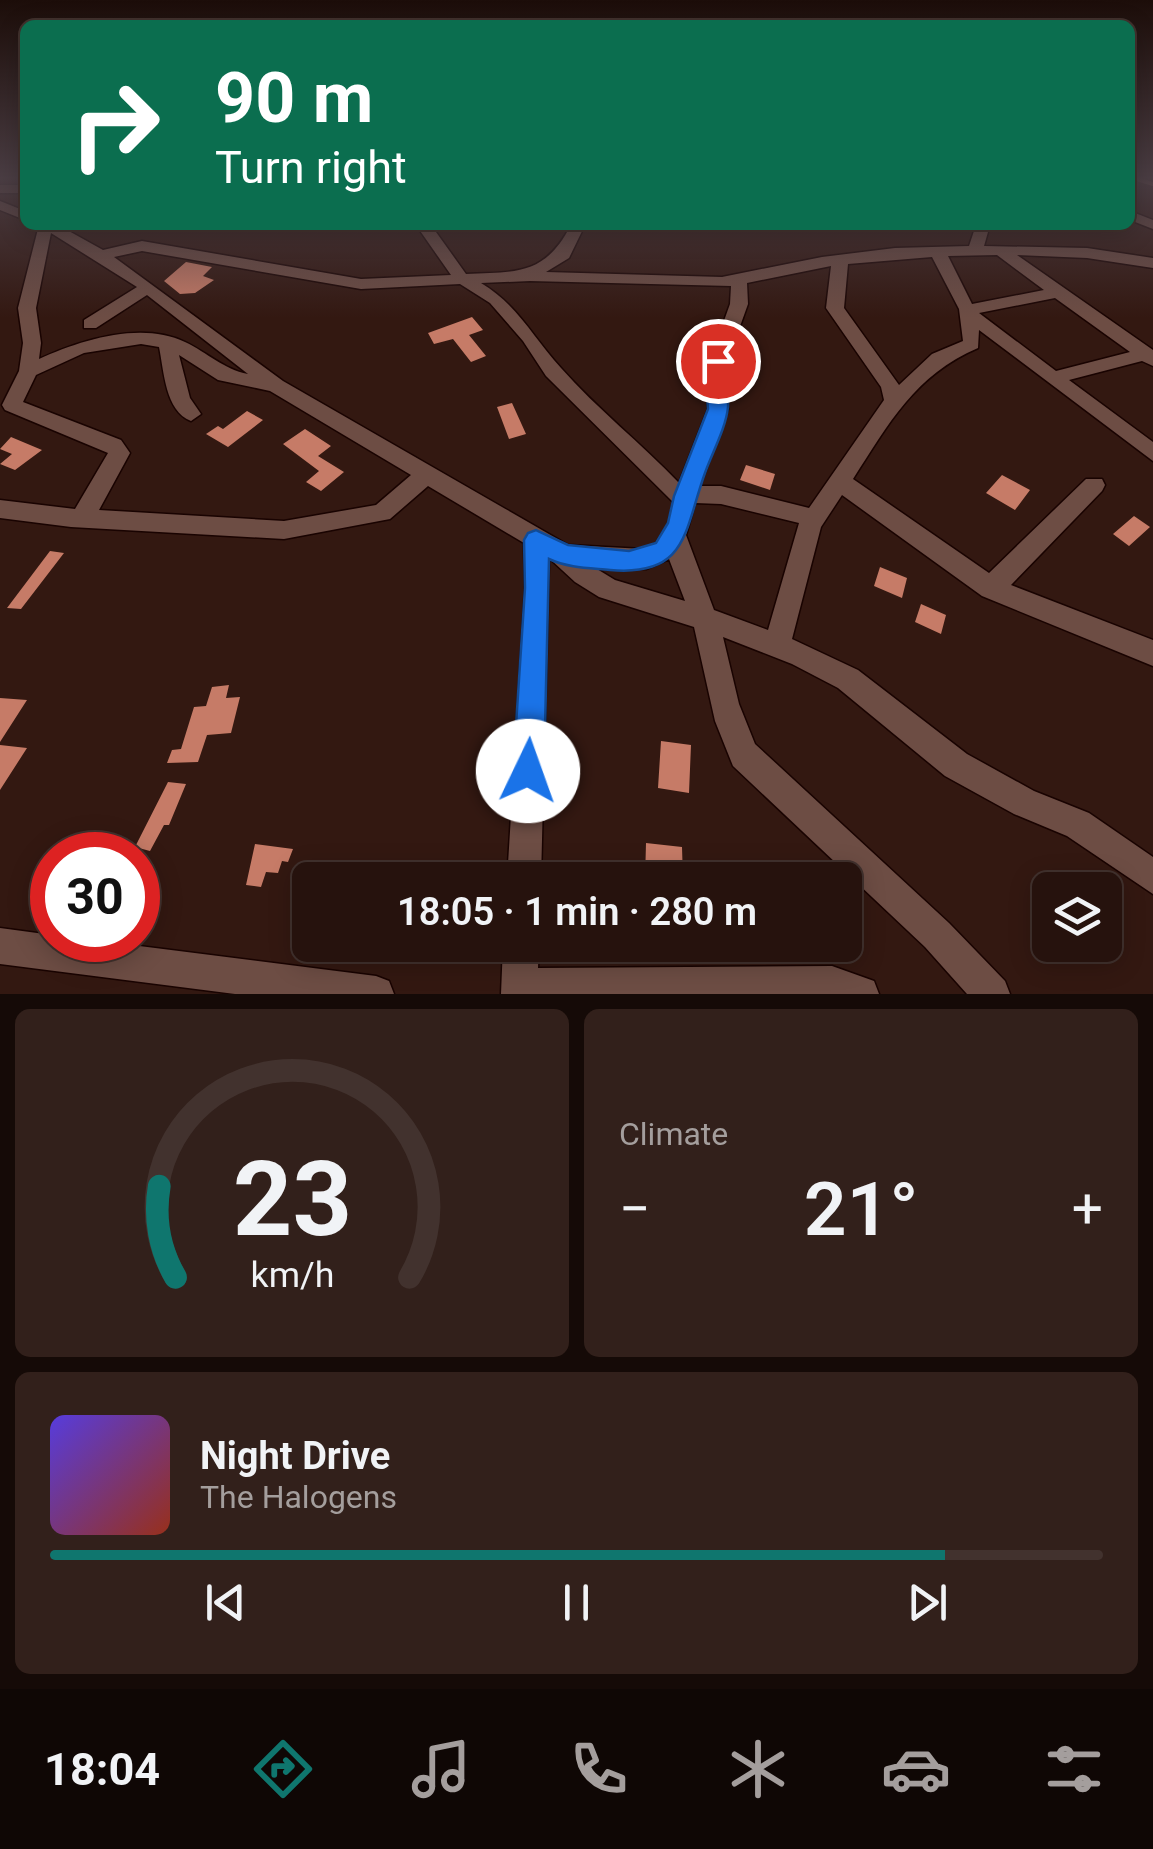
<!DOCTYPE html>
<meta charset="utf-8">
<style>
:root{--surface:#26120d;--page:#32201b;--text:#f1f3f6;--muted:#a49e9d;--line:#42322e;--accent:#0f766e}
body{margin:0;font-family:Roboto,sans-serif;background:var(--page);color:var(--text);height:100vh;display:flex;flex-direction:column;font-size:38px;white-space:nowrap}
*{box-sizing:border-box;margin:0}
p{font-size:32px;color:var(--muted)}
.icon{flex:none;width:55px;height:55px;fill:none;stroke:currentColor;stroke-width:2;stroke-linecap:round;stroke-linejoin:round}
.map{position:relative;height:994px;overflow:hidden}
.details{display:flex;flex-direction:column;gap:15px;padding:15px;background:#150a07;flex:1}
.details>*{flex:none}
.banner{position:absolute;left:20px;top:20px;width:1115px;height:210px;border-radius:15px;box-shadow:0 5px 25px #0003,0 0 0 2px var(--line);background:#0b6e4f;color:#fff;overflow:hidden}
.buttons{position:absolute;left:1032px;top:872px;display:grid;gap:20px}
.buttons a{display:grid;place-items:center;width:90px;height:90px;border-radius:15px;background:var(--surface);box-shadow:0 5px 25px #0003,0 0 0 2px var(--line);font-size:50px}
.speed{position:absolute;left:30px;top:832px;display:flex;gap:20px;font-size:50px;font-weight:700;text-align:center}
.speed>*{display:grid;place-content:center;width:130px;height:130px;border-radius:50%;background:var(--surface);box-shadow:0 5px 25px #0003,0 0 0 2px var(--line);line-height:1}
.speed .limit{border:15px solid #d22;background:#fff;color:#111}
.pin{position:absolute;display:grid;place-items:center;width:85px;height:85px;color:#fff;margin:-42px;border:5px solid #fff;border-radius:50%;box-shadow:0 2px 10px #0007}
.me{position:absolute;width:110px;margin:-55px;rotate:3deg;stroke-linejoin:round;filter:drop-shadow(0 0 8px #0008)}
.turn{display:flex;align-items:center;gap:35px;height:210px;padding:0 30px;font-size:45px}
.turn .icon{width:130px;height:130px;stroke-width:2.5}
.turn b{display:block;font-size:70px;line-height:85px}
.big{font-size:75px;font-weight:600;line-height:1.1}
.details .card{flex:1;display:flex;flex-direction:column;justify-content:center;gap:15px;min-width:0;padding:0 35px;border-radius:15px;background:var(--page)}
.details .dial{align-items:center;gap:0}
.dial svg{height:260px;overflow:visible;fill:none;stroke:var(--line);stroke-width:7;stroke-linecap:round;text-anchor:middle}
.dial text{fill:var(--text);stroke:none}
.song{display:flex;align-items:center;gap:30px}
.cover{width:120px;height:120px;border-radius:15px;background:linear-gradient(135deg,hsl(250 70% 55%),hsl(10 70% 35%))}
.played{height:10px;border-radius:5px;background:linear-gradient(90deg,var(--accent) 85%,var(--line) 85%)}
.keys{display:flex;justify-content:space-around;direction:ltr}
.heat{display:flex;justify-content:space-between;align-items:center;font-size:55px;direction:ltr}
.details .tiles{flex:1;display:grid;gap:15px;grid-template-columns:1fr 1fr}
.card:last-child{grid-column:span 2}
.trip{position:absolute;left:292px;top:862px;width:570px;height:100px;border-radius:15px;background:var(--surface);box-shadow:0 5px 25px #0003,0 0 0 2px var(--line);font-weight:600;line-height:100px;text-align:center}
.tab-bar{display:flex;height:160px;justify-content:space-around;align-items:center;background:#0f0705;color:var(--muted)}
.tab-bar .icon{width:70px;height:70px}
.tab-bar .selected{color:var(--accent)}
.tab-bar b{font-size:45px;color:var(--text)}
.map>svg:first-child{display:block}
</style>
<div class="map">
<svg width="1153" height="994" viewBox="0 0 1153 994">
<rect width="100%" height="100%" fill="#331811"/>
<g fill="none" stroke-linecap="round" stroke-linejoin="round">
<path stroke="#b37b6c" stroke-width="4" d="M 1137,179 L 1153,184"/>
</g>
<path fill="#c67b67" d="M 186,262 L 212,267 L 203,276 L 214,280 L 195,293 L 180,294 L 164,281 Z
M 472,317 L 483,330 L 469,335 L 486,356 L 471,362 L 453,339 L 434,344 L 428,333 Z
M 512,403 L 526,434 L 509,439 L 497,407 Z
M 247,411 L 263,420 L 228,447 L 206,434 L 218,426 L 223,429 Z
M 305,429 L 331,446 L 318,456 L 344,472 L 321,491 L 306,482 L 319,471 L 283,444 Z
M 11,437 L 42,450 L 15,470 L 0,464 L 12,454 L 0,449 Z
M 746,465 L 775,474 L 770,490 L 740,480 Z
M 1002,475 L 1030,490 L 1015,510 L 986,493 Z
M 1134,516 L 1150,527 L 1129,546 L 1113,534 Z
M 50,551 L 64,553 L 21,609 L 7,608 Z
M 880,567 L 907,578 L 902,598 L 874,586 Z
M 921,604 L 946,615 L 941,634 L 915,622 Z
M 229,685 L 226,698 L 240,697 L 231,733 L 207,735 L 198,762 L 167,763 L 172,750 L 181,749 L 194,707 L 206,706 L 212,687 Z
M 0,698 L 27,700 L 0,742 Z
M 661,741 L 691,745 L 689,793 L 658,788 Z
M 0,745 L 27,748 L 0,790 Z
M 168,782 L 186,784 L 169,825 L 164,825 L 150,851 L 135,847 Z
M 646,843 L 682,847 L 683,880 L 645,880 Z
M 255,844 L 293,849 L 288,862 L 282,861 L 278,873 L 266,872 L 261,887 L 246,885 Z"/>
<g fill="none" stroke-linecap="round" stroke-linejoin="round">
<g stroke="#190301" stroke-width="3">
<path id="minor" d="M 0,185 L 25,185 L 25,193 L 0,193 Z
M 0,201 L 25,211 L 25,220 L 0,210 Z
M 1130,211 L 1153,220 L 1153,229 L 1130,220 Z
M 39,225 L 58,225 L 103,250 L 142,241 L 361,279 L 451,275 L 416,225 L 431,225 L 466,274 C 518,272 545,275 571,225 L 585,225 L 569,258 L 546,272 L 722,277 L 822,257 L 895,248 L 969,246 L 976,225 L 990,225 L 984,246 L 1087,248 L 1153,258 L 1153,268 L 1087,258 L 1017,255 L 1153,350 L 1153,366 L 1142,361 L 1069,380 L 1153,442 L 1153,461 L 979,330 L 978,348 C 915,375 889,423 853,479 L 989,573 L 1086,479 L 1102,479 L 1105,485 L 1102,491 L 1011,585 L 1153,640 L 1153,666 L 982,596 L 842,495 L 821,527 L 792,639 L 858,670 L 967,754 L 1034,791 L 1089,813 L 1153,857 L 1153,894 L 1067,836 L 1014,814 L 945,776 L 838,688 L 792,664 L 723,637 L 739,704 L 755,744 L 949,923 L 1005,981 L 1010,994 L 967,994 L 925,947 L 733,766 L 715,721 L 694,627 L 599,597 L 575,582 L 549,558 L 541,880 L 507,880 L 525,589 L 524,543 L 428,486 L 390,519 L 284,539 L 71,527 L 0,518 L 0,500 L 75,509 L 108,453 L 5,410 L 2,405 L 19,371 L 23,343 L 18,308 ZM 51,233 L 137,287 L 84,320 L 84,328 L 96,328 L 147,295 L 248,374 C 223,369 208,353 185,342 C 141,321 81,340 39,359 L 41,343 L 36,308 ZM 142,251 L 361,289 L 460,284 L 490,303 L 523,341 L 546,376 L 673,502 L 669,523 L 656,543 L 644,549 L 568,545 L 283,381 L 114,257 ZM 997,255 L 1044,290 L 972,304 L 948,256 ZM 932,257 L 959,309 L 963,341 L 932,354 L 899,385 L 844,308 L 848,264 ZM 831,266 L 826,308 L 881,387 L 884,400 L 809,508 L 721,486 L 700,486 L 728,409 L 724,371 L 748,304 L 747,283 ZM 530,281 L 731,286 L 730,304 L 706,371 L 708,409 L 679,483 C 641,443 597,409 561,368 C 533,338 518,305 481,283 ZM 1055,298 L 1130,352 L 1056,371 L 979,313 ZM 141,344 L 159,347 C 164,371 165,411 191,421 L 201,414 L 190,398 L 179,355 L 218,380 L 270,391 L 411,475 L 376,505 L 284,521 L 99,510 L 130,453 L 121,440 L 23,402 L 36,375 L 84,353 ZM 695,503 L 721,504 L 799,523 L 768,630 L 714,610 L 686,535 ZM 669,559 L 685,601 L 615,580 L 592,566 L 646,569 Z
M 0,928 L 52,935 L 52,940 L 92,940 L 376,976 L 389,981 L 394,994 L 235,994 L 0,964 Z
M 503,945 L 539,945 L 538,968 L 832,966 L 874,981 L 879,994 L 501,994 Z"/>
</g>
<use href="#minor" fill="#6d4d44" fill-rule="evenodd"/>
</g>
<linearGradient id="sky" x2="0" y2="1"><stop stop-color="#1c0d09"/><stop offset="0.56" stop-color="#4a3d43"/><stop offset="1" stop-color="#4a3d43" stop-opacity="0"/></linearGradient>
<rect width="1153" height="318" fill="url(#sky)"/>
<path fill="#1a73e8" stroke="#114b97" stroke-width="2.5" d="M 718,355 L 727,361 C 722,377 729,391 728,407 C 726,428 712,453 705,473 C 684,531 688,577 610,570 C 590,568 568,568 549,559 L 544,771 L 539,782 L 528,786 L 518,782 L 513,771 L 525,588 L 524,540 L 528,533 L 536,530 L 568,545 L 629,551 L 656,543 L 668,523 L 674,496 L 708,409 L 705,372 L 711,356 Z"/>
</svg>
<div class="buttons">
<a><svg class="icon" aria-label="layers" viewBox="0 0 24 24"><path d="M12 4l9 5-9 5-9-5zM3 14l9 5 9-5"/></svg></a>
</div>
<div class="speed"><div class="limit">30</div></div>
<div class="pin" style="left:718px;top:361px;background:#d93025"><svg class="icon" aria-label="arrive" viewBox="0 0 24 24"><path d="M6 21V4h12l-3 4 3 4H6"/></svg></div>
<svg class="me" style="left:528px;top:771px" viewBox="-20 -20 40 40"><circle r="19" fill="#fff"/><path d="M0-13L10 11 0 6-10 11z" fill="#1a73e8"/></svg>
<div class="trip">18:05 · 1 min · 280 m</div>
<div class="banner">
<div class="turn"><svg class="icon" aria-label="right" viewBox="0 0 24 24"><path d="M7 20v-9h11M14 6l5 5-5 5"/></svg><div><b>90 m</b>Turn right</div></div>
</div>
</div>
<section class="details">
<div class="tiles">
<div class="card dial"><svg viewBox="0 0 100 80">
<path d="M14 69A42 42 0 1 1 86 69"/>
<path d="M14 69A42 42 0 0 1 9 41" stroke="#0f766e"/>
<text x="50" y="56" font-size="32" font-weight="700">23</text>
<text x="50" y="72" font-size="11">km/h</text>
</svg></div>
<div class="card"><p>Climate</p>
<div class="heat"><a>−</a><b class="big">21°</b><a>+</a></div>
</div>
<div class="card">
<div class="song"><i class="cover"></i><div><b>Night Drive</b><p>The Halogens</p></div></div>
<div class="played"></div>
<div class="keys"><svg class="icon" aria-label="previous" viewBox="0 0 24 24"><path d="M18 5L8 12l10 7zM5 5v14"/></svg><svg class="icon" aria-label="pause" viewBox="0 0 24 24"><path d="M8 5v14M16 5v14"/></svg><svg class="icon" aria-label="next" viewBox="0 0 24 24"><path d="M6 5l10 7-10 7zM19 5v14"/></svg></div>
</div>
</div>
</section>
<nav class="tab-bar">
<b>18:04</b>
<svg class="icon selected" aria-label="directions" viewBox="0 0 24 24"><path d="M12 3l9 9-9 9-9-9zM9 14v-3h6M13 9l2 2-2 2"/></svg>
<svg class="icon" aria-label="music" viewBox="0 0 24 24"><path d="M9 18V5l10-2v13"/><circle cx="6" cy="18" r="3"/><circle cx="16" cy="16" r="3"/></svg>
<svg class="icon" aria-label="phone" viewBox="0 0 24 24"><path d="M5 4h4l2 5-3 2q2 4 5 5l2-3 5 2v4C11 20 4 13 5 4z"/></svg>
<svg class="icon" aria-label="climate" viewBox="0 0 24 24"><path d="M12 3v18M4 7l16 10M4 17L20 7"/></svg>
<svg class="icon" aria-label="car" viewBox="0 0 24 24"><path d="M5 17H2v-5l4-1 3-4h7l3 4 3 1v5h-3M9 17h6M6 11h13"/><circle cx="7" cy="17" r="2"/><circle cx="17" cy="17" r="2"/></svg>
<svg class="icon" aria-label="filters" viewBox="0 0 24 24"><path d="M4 7h16M4 17h16"/><circle cx="9" cy="7" r="2"/><circle cx="15" cy="17" r="2"/></svg>
</nav>
